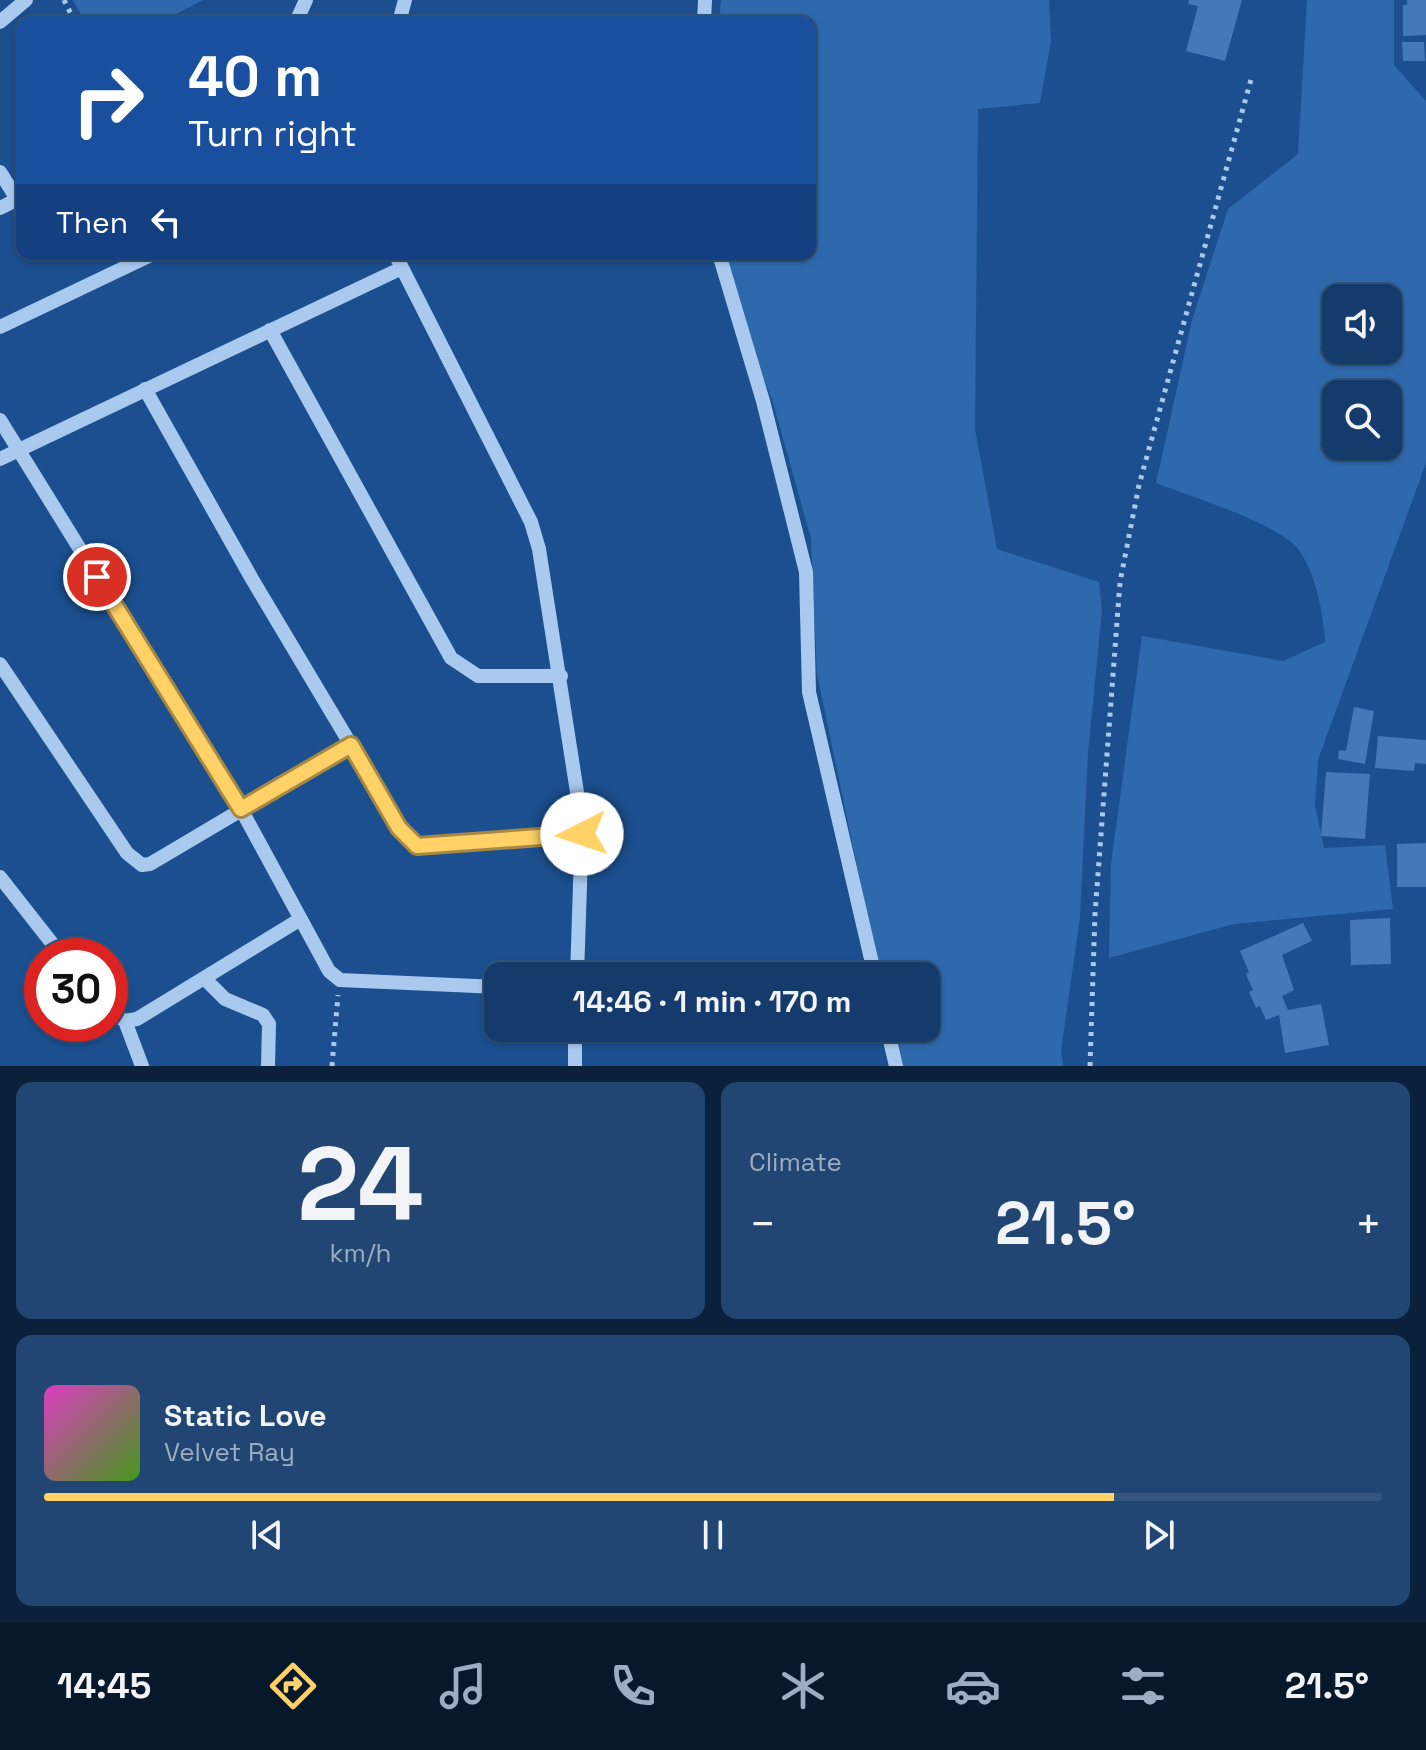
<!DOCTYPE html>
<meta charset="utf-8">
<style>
:root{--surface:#143b6b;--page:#214673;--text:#f1f3f6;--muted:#9dadc1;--line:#33557e;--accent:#ffd166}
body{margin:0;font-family:"Space Grotesk",sans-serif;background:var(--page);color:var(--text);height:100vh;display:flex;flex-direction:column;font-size:30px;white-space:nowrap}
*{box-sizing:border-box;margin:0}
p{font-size:26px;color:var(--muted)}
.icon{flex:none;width:44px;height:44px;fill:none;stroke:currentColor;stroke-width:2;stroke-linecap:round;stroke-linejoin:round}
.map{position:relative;height:1066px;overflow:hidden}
.sheet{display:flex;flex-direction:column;gap:16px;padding:16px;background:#0b203b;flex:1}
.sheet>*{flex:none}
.banner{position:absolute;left:16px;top:16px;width:800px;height:244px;border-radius:16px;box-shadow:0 2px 6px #0004,0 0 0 2px var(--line);background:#1a4fa0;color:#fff;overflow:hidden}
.controls{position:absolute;left:1322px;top:284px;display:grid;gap:16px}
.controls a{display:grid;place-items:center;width:80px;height:80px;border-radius:16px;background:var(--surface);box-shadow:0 2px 6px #0004,0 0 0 2px var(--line);font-size:40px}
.speed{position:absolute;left:24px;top:938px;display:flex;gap:16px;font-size:40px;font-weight:700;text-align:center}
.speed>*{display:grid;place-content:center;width:104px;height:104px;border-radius:50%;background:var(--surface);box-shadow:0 2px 6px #0004,0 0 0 2px var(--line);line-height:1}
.speed .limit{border:12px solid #d22;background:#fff;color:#111}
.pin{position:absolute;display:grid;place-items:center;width:68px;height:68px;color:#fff;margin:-34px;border:4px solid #fff;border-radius:50%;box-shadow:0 2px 8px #0007}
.me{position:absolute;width:88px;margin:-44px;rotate:266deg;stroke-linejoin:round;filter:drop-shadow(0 0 6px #0008)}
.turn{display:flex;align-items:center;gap:28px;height:168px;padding:0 40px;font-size:36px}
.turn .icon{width:104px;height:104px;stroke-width:2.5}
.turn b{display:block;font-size:56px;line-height:68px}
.then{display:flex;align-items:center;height:76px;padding:0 40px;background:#0003;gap:16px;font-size:30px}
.big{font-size:60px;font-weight:600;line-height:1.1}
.sheet .widget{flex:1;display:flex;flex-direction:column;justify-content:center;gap:12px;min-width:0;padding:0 28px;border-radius:16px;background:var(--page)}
.sheet .dial{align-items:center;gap:0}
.dial b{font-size:104px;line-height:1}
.song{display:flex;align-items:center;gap:24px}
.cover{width:96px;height:96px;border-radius:12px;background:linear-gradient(135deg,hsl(310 70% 55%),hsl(100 70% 35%))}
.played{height:8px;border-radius:4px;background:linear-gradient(90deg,var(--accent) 80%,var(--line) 80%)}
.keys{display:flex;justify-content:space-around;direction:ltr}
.heat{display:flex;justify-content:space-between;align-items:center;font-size:44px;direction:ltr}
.sheet .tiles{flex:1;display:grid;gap:16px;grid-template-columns:1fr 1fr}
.widget:last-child{grid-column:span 2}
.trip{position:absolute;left:484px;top:962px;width:456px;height:80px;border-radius:16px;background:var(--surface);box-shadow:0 2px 6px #0004,0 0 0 2px var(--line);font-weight:600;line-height:80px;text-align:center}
.menu{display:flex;height:128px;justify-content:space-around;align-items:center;background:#08182b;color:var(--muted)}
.menu .icon{width:56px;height:56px}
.menu .active{color:var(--accent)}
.menu b{font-size:36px;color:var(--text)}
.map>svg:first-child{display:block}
</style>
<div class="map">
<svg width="1426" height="1066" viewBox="0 0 1426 1066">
<rect width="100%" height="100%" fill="#1b4f8f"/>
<path fill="#2e69ad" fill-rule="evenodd" d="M 73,0 L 203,0 L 161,22 L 85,22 Z
M 721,0 L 1049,0 L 1051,41 L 1040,103 L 978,109 L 975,429 L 997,549 L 1099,582 L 1102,610 L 1088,753 L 1080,917 L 1061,1051 L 1063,1066 L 899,1066 L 891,1028 L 926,1028 L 926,976 L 880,976 L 817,674 L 811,539 L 772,399 L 730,298 L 728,254 L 810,254 L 810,22 L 719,22 Z
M 1307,0 L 1394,0 L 1394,65 L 1426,101 L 1426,463 L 1318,760 L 1315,805 L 1324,848 L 1385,845 L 1393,909 L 1234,924 L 1109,958 L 1111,864 L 1142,636 L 1283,661 L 1325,642 C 1324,616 1315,569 1297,548 C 1275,522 1189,496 1156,483 L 1192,320 L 1228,209 L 1298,154 ZM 1336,298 L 1388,298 L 1388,350 L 1336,350 ZM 1336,394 L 1388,394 L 1388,446 L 1336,446 Z"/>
<path fill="#4478b7" d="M 1189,0 L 1242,0 L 1225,61 L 1186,51 L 1198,6 L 1188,4 Z
M 1407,0 L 1426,0 L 1426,35 L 1403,36 L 1403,5 L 1407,5 Z
M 1402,42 L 1424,42 L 1425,61 L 1403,61 Z
M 1354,707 L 1374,711 L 1365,764 L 1338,759 L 1339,750 L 1346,751 Z
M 1378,736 L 1426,740 L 1426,764 L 1415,763 L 1414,771 L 1375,768 Z
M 1326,772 L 1370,774 L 1365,839 L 1321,836 Z
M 1426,843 L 1426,887 L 1397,887 L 1397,844 Z
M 1390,918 L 1391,964 L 1351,965 L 1350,920 Z
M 1303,923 L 1312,941 L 1282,955 L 1294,990 L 1282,996 L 1288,1010 L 1321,1004 L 1329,1045 L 1285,1053 L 1279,1015 L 1266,1020 L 1260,1006 L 1256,1008 L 1249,992 L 1253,990 L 1246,974 L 1249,972 L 1240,951 Z"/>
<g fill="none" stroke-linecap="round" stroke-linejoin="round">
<path stroke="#a9c9ee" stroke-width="5" stroke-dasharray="4 6" stroke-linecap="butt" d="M 64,0 L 75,22
M 332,1066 L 338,995
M 1090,1066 L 1095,914 L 1120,582 L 1139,485 L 1252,76"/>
<path stroke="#a9c9ee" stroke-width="14" d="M 0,22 L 26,0
M 296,22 L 306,0
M 399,22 L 405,0
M 704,22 L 705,0
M 0,172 L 17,199
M 0,208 L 22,197
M 395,254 L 531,522 L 539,549 L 582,824 L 577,976
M 719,254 L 763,401 L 806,572 L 809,692 L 875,976
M 0,327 L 153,254
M 270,330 L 451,658 L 478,676 L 561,676
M 145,389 L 252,579 L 407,839 L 417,846 L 582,834
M 0,420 L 241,809 L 329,971 L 340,980 L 498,987
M 0,459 L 402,268
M 0,664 L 127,853 L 142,865 L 150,864 L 351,745
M 0,877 L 62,956
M 204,978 L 225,999 L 263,1015 L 269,1024 L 268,1066
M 110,1011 L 125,1021 L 137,1019 L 299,920
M 125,1021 L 142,1066
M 887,1028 L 896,1066
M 575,1066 L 575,1028"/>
</g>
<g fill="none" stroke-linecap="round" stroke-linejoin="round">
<g stroke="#a68842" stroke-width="20">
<path id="route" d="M 97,577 L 241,809 L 351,745 L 399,828 L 417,846 L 582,834"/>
</g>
<use href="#route" stroke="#ffd166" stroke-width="14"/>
</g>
</svg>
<div class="controls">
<a><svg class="icon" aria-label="sound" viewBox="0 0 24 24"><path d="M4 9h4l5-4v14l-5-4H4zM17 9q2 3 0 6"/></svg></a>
<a><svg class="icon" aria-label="search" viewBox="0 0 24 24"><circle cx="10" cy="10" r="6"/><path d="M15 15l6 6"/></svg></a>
</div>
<div class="speed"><div class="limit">30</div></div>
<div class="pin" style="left:97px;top:577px;background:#d93025"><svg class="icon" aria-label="arrive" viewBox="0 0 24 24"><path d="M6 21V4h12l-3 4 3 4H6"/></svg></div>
<svg class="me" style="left:582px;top:834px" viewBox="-20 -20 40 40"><circle r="19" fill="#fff"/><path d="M0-13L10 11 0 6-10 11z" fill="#ffd166"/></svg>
<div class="trip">14:46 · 1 min · 170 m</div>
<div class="banner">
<div class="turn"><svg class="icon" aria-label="right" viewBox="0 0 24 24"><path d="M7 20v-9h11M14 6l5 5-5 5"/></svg><div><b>40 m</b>Turn right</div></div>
<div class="then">Then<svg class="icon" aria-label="left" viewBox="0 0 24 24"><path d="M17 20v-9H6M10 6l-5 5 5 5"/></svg></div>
</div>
</div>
<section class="sheet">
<div class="tiles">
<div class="widget dial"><b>24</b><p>km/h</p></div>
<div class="widget"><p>Climate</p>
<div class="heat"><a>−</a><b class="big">21.5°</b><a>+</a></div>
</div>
<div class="widget">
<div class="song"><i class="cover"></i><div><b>Static Love</b><p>Velvet Ray</p></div></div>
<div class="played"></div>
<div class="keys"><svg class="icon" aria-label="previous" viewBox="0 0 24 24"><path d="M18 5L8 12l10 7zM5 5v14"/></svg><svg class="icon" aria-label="pause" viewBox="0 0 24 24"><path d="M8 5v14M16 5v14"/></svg><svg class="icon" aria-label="next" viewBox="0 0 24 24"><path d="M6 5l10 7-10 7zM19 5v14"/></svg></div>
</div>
</div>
</section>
<nav class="menu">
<b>14:45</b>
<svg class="icon active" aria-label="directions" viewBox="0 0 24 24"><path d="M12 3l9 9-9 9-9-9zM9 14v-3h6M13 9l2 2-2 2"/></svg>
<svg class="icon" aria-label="music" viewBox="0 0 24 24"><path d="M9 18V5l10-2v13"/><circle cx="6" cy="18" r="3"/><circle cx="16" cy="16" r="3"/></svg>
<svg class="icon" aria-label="phone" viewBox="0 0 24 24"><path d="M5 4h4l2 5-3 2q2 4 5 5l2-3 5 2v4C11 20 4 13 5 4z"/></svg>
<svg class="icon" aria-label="climate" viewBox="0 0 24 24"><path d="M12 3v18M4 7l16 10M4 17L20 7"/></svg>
<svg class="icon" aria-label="car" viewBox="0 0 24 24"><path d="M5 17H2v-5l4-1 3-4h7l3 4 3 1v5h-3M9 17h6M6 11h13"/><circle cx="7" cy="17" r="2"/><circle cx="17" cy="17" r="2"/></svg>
<svg class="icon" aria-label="filters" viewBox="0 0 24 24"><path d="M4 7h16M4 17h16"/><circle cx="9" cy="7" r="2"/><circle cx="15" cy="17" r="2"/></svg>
<b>21.5°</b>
</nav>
